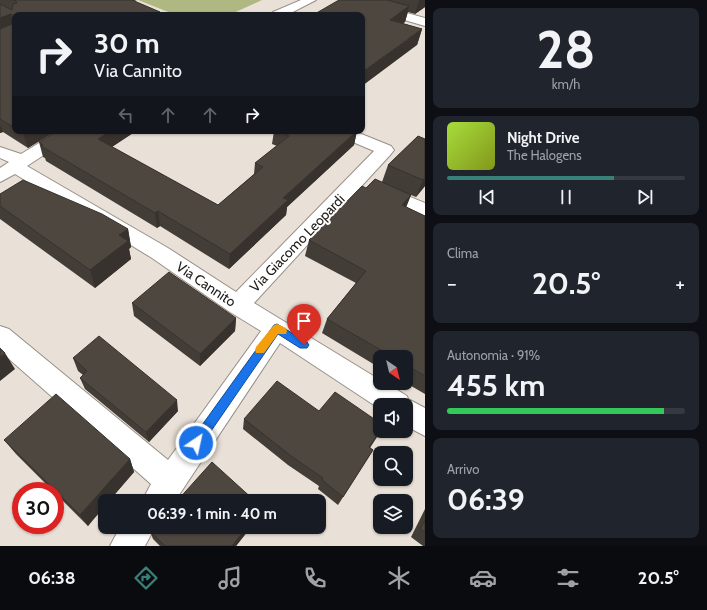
<!DOCTYPE html>
<html lang="it">
<meta charset="utf-8">
<style>
:root{--surface:#171b24;--page:#20242c;--text:#f1f3f6;--muted:#9ea1a6;--line:#363941;--accent:#398079}
body{margin:0;font-family:Cabin,sans-serif;background:var(--page);color:var(--text);height:100vh;display:flex;flex-direction:column;font-size:15px;white-space:nowrap}
*{box-sizing:border-box;margin:0}
p{font-size:13px;color:var(--muted)}
.icon{flex:none;width:22px;height:22px;fill:none;stroke:currentColor;stroke-width:2;stroke-linecap:round;stroke-linejoin:round}
.map{position:relative;flex:1;overflow:hidden}
.drawer{display:flex;flex-direction:column;gap:8px;padding:8px;background:#0d0f14;width:282px}
.drawer>*{flex:none}
.guide{position:absolute;left:12px;top:12px;width:353px;height:122px;border-radius:8px;box-shadow:0 1px 3px #0004;background:#171b24;color:var(--text);overflow:hidden}
.needle{width:26px;rotate:145deg}
.tools{position:absolute;left:373px;top:350px;display:grid;gap:8px}
.tools a{display:grid;place-items:center;width:40px;height:40px;border-radius:8px;background:var(--surface);box-shadow:0 1px 3px #0004;font-size:20px}
.speed{position:absolute;left:12px;top:482px;display:flex;gap:8px;font-size:20px;font-weight:700;text-align:center}
.speed>*{display:grid;place-content:center;width:52px;height:52px;border-radius:50%;background:var(--surface);box-shadow:0 1px 3px #0004;line-height:1}
.speed .limit{border:6px solid #d22;background:#fff;color:#111}
.pin{position:absolute;display:grid;place-items:center;width:34px;height:34px;color:#fff;margin:-41px -17px;border-radius:50% 50% 50% 0;rotate:-45deg;box-shadow:0 0 4px #0007}
.pin .icon{rotate:45deg}
.me{position:absolute;width:44px;margin:-22px;rotate:34deg;stroke-linejoin:round;filter:drop-shadow(0 0 3px #0008)}
.turn{display:flex;align-items:center;gap:14px;height:84px;padding:0 16px;font-size:18px}
.turn .icon{width:52px;height:52px;stroke-width:2.5}
.turn b{display:block;font-size:28px;line-height:34px}
.lanes{display:flex;align-items:center;height:38px;padding:0 16px;background:#0003;justify-content:center;gap:20px;direction:ltr}
.lanes .off{opacity:.35}
.big{font-size:30px;font-weight:700;line-height:1.1}
.drawer .card{flex:1;display:flex;flex-direction:column;justify-content:center;gap:6px;min-width:0;padding:0 14px;border-radius:8px;background:var(--page)}
.drawer .dial{align-items:center;gap:0}
.dial b{font-size:52px;line-height:1}
.song{display:flex;align-items:center;gap:12px}
.cover{width:48px;height:48px;border-radius:6px;background:linear-gradient(135deg,hsl(80 70% 55%),hsl(70 70% 35%))}
.played{height:4px;border-radius:2px;background:linear-gradient(90deg,var(--accent) 70%,var(--line) 70%)}
.keys{display:flex;justify-content:space-around;direction:ltr}
.heat{display:flex;justify-content:space-between;align-items:center;font-size:22px;direction:ltr}
.charge{height:6px;border-radius:3px;background:linear-gradient(90deg,#34c759 91%,var(--line) 0)}
.trip{position:absolute;left:98px;top:494px;width:228px;height:40px;border-radius:8px;background:var(--surface);box-shadow:0 1px 3px #0004;font-weight:700;line-height:40px;text-align:center}
.tabs{display:flex;height:64px;justify-content:space-around;align-items:center;background:#090b0e;color:var(--muted)}
.tabs .icon{width:28px;height:28px}
.tabs .active{color:var(--accent)}
.tabs b{font-size:18px;color:var(--text)}
main{display:flex;flex:1;min-height:0}
.map>svg:first-child{display:block}
</style>
<main>
<div class="map">
<svg width="425" height="546" viewBox="0 0 425 546">
<rect width="100%" height="100%" fill="#e9e0d7"/>
<path fill="#b0b881" d="M 138,0 L 262,0 L 229,15 L 176,15 Z"/>
<g fill="none" stroke-linecap="round" stroke-linejoin="round">
<g stroke="#978f87" stroke-width="2">
<path id="minor" d="M 301,0 L 316,0 L 287,15 L 271,15 L 273,12 Z
M 341,0 L 360,0 L 425,18 L 425,26 L 343,2 Z
M 59,131 L 78,131 L 76,134 L 27,166 L 168,248 L 236,292 L 374,151 L 334,134 L 332,131 L 354,131 L 391,146 L 394,150 L 391,154 L 254,303 L 380,380 L 380,383 L 386,383 L 407,396 L 408,399 L 425,408 L 425,436 L 406,426 L 406,405 L 380,405 L 380,409 L 280,343 L 175,501 L 142,501 L 151,484 L 0,351 L 0,326 L 9,329 L 168,460 L 261,331 L 230,312 L 152,258 L 15,174 L 0,182 L 0,168 L 9,162 L 0,158 L 0,147 L 21,154 Z
M 381,185 L 425,203 L 425,218 L 374,195 L 372,191 L 374,187 Z
M 120,527 L 155,527 L 145,546 L 110,546 Z"/>
</g>
<use href="#minor" fill="#fff" fill-rule="evenodd"/>
</g>
<path fill="#433d37" d="M 0,0 L 137,0 L 134,1 L 15,15 L 15,131 L 56,131 L 28,148 L 3,132 L 0,133 L 0,4 L 12,10 L 0,4 Z
M 339,0 L 425,0 L 425,7 L 415,14 L 408,12 L 405,22 L 402,23 L 422,29 L 417,45 Z
M 57,131 L 136,131 L 112,147 L 218,205 L 254,174 L 255,163 L 277,146 L 272,144 L 274,131 L 357,131 L 354,145 L 287,207 L 286,215 L 229,269 L 160,226 L 157,228 L 46,161 L 45,158 L 43,157 L 39,142 Z
M 418,136 L 425,186 L 416,197 L 411,195 L 406,207 L 425,216 L 425,394 L 406,383 L 406,357 L 380,357 L 380,368 L 322,333 L 327,319 L 356,283 L 305,256 L 309,240 L 366,188 L 382,182 L 388,165 Z
M 0,194 L 128,229 L 131,247 L 129,249 L 131,259 L 95,288 L 0,219 Z
M 132,303 L 236,318 L 235,331 L 200,366 L 134,316 Z
M 73,358 L 178,411 L 149,442 L 85,389 L 80,378 L 83,375 L 78,371 Z
M 319,411 L 381,431 L 370,448 L 373,450 L 338,505 L 318,489 L 319,486 L 288,465 L 243,429 L 244,419 Z
M 4,440 L 130,459 L 134,472 L 109,501 L 105,501 L 88,526 L 55,493 L 55,491 L 53,491 L 16,454 Z
M 425,509 L 425,546 L 423,546 L 411,537 Z
M 251,527 L 236,546 L 160,546 L 153,539 L 150,531 Z"/>
<path fill="#37322d" d="M 419,0 L 425,0 L 425,7 L 415,14 Z
M 409,6 L 405,22 L 386,36 L 390,20 Z
M 160,12 L 161,15 L 152,15 Z
M 11,14 L 14,27 L 0,33 L 0,18 Z
M 422,29 L 417,45 L 362,86 L 362,72 Z
M 0,125 L 3,132 L 0,133 Z
M 27,131 L 56,131 L 28,148 L 23,133 Z
M 111,131 L 136,131 L 101,154 L 98,139 Z
M 357,131 L 354,145 L 287,207 L 286,215 L 229,269 L 230,254 L 283,198 Z
M 425,177 L 425,186 L 416,197 L 423,180 Z
M 411,195 L 405,210 L 402,205 Z
M 158,211 L 160,226 L 157,228 L 155,213 Z
M 128,229 L 131,247 L 129,249 L 131,259 L 95,288 L 90,270 L 119,235 Z
M 236,318 L 235,331 L 200,366 L 200,354 Z
M 5,353 L 15,369 L 0,381 L 0,357 Z
M 177,400 L 178,411 L 149,442 L 146,432 Z
M 130,459 L 134,472 L 109,501 L 105,501 L 105,506 L 88,526 L 80,515 Z
M 247,527 L 251,527 L 236,546 L 232,546 Z"/>
<path fill="#4e4740" stroke="#37322d" d="M 14,0 L 132,0 L 160,12 L 152,15 L 15,15 L 15,128 L 0,119 L 0,29 L 12,24 L 13,15 L 11,14 L 0,18 L 0,4 L 12,10 L 13,4 L 17,3 L 16,1 Z
M 339,0 L 387,0 L 409,6 L 390,20 L 422,29 L 362,72 L 362,15 L 313,15 Z
M 20,131 L 27,131 L 23,133 Z
M 57,131 L 111,131 L 98,139 L 218,205 L 263,167 L 255,163 L 289,136 L 278,131 L 357,131 L 283,198 L 288,200 L 230,254 L 158,211 L 155,213 L 41,146 L 43,145 L 39,142 Z
M 418,136 L 425,139 L 425,177 L 423,180 L 388,165 Z
M 375,179 L 411,195 L 402,205 L 425,216 L 425,376 L 406,365 L 406,357 L 393,357 L 327,319 L 366,271 L 309,240 L 362,186 L 366,188 Z
M 23,180 L 102,214 L 128,229 L 119,235 L 128,241 L 90,270 L 0,206 L 0,194 Z
M 169,272 L 236,318 L 200,354 L 132,303 Z
M 99,336 L 177,400 L 146,432 L 80,378 L 87,371 L 73,358 Z
M 0,348 L 5,353 L 0,357 Z
M 277,381 L 319,411 L 335,392 L 380,423 L 380,431 L 369,447 L 373,450 L 343,497 L 322,480 L 323,478 L 291,456 L 244,419 Z
M 56,394 L 130,459 L 80,515 L 4,440 Z
M 212,462 L 255,501 L 177,501 Z
M 425,520 L 425,532 L 420,529 Z
M 154,527 L 247,527 L 232,546 L 165,546 L 150,531 Z"/>
<path fill="#1a73e8" stroke="#114b97" d="M 277,324 L 307,342 L 309,345 L 307,348 L 300,348 L 278,334 L 200,447 L 196,449 L 192,447 L 190,443 L 192,439 L 274,325 Z"/>
<path fill="#f59e0b" d="M 277,324 L 286,328 L 287,331 L 286,334 L 278,334 L 264,353 L 256,353 L 255,350 L 256,347 L 274,325 Z"/>
<g text-anchor="middle" stroke-width="4" stroke-linejoin="round" paint-order="stroke">
<g font-size="14" fill="#1f1c19" stroke="#fff">
<text transform="translate(297 243) rotate(-46)" y="5">Via Giacomo Leopardi</text>
<text transform="translate(206 284) rotate(34)" y="5">Via Cannito</text>
</g>
</g>
</svg>
<div class="tools">
<a><svg class="needle" viewBox="-14 -14 28 28"><path d="M0-13l5 13h-10z" fill="#e53935"/><path d="M0 13l5-13h-10z" fill="#9ea1a6"/></svg></a>
<a><svg class="icon" aria-label="sound" viewBox="0 0 24 24"><path d="M4 9h4l5-4v14l-5-4H4zM17 9q2 3 0 6"/></svg></a>
<a><svg class="icon" aria-label="search" viewBox="0 0 24 24"><circle cx="10" cy="10" r="6"/><path d="M15 15l6 6"/></svg></a>
<a><svg class="icon" aria-label="layers" viewBox="0 0 24 24"><path d="M12 4l9 5-9 5-9-5zM3 14l9 5 9-5"/></svg></a>
</div>
<div class="speed"><div class="limit">30</div></div>
<div class="pin" style="left:304px;top:345px;background:#d93025"><svg class="icon" aria-label="arrive" viewBox="0 0 24 24"><path d="M6 21V4h12l-3 4 3 4H6"/></svg></div>
<svg class="me" style="left:196px;top:443px" viewBox="-20 -20 40 40"><circle r="17" fill="#1a73e8" stroke="#fff" stroke-width="3"/><path d="M0-11L8 9 0 5-8 9z" fill="#fff"/></svg>
<div class="trip">06:39 · 1 min · 40 m</div>
<div class="guide">
<div class="turn"><svg class="icon" aria-label="right" viewBox="0 0 24 24"><path d="M7 20v-9h11M14 6l5 5-5 5"/></svg><div><b>30 m</b>Via Cannito</div></div>
<div class="lanes"><svg class="icon off" aria-label="left" viewBox="0 0 24 24"><path d="M17 20v-9H6M10 6l-5 5 5 5"/></svg><svg class="icon off" aria-label="ahead" viewBox="0 0 24 24"><path d="M12 20V5M6 11l6-6 6 6"/></svg><svg class="icon off" aria-label="ahead" viewBox="0 0 24 24"><path d="M12 20V5M6 11l6-6 6 6"/></svg><svg class="icon" aria-label="right" viewBox="0 0 24 24"><path d="M7 20v-9h11M14 6l5 5-5 5"/></svg></div>
</div>
</div>
<section class="drawer">
<div class="card dial"><b>28</b><p>km/h</p></div>
<div class="card">
<div class="song"><i class="cover"></i><div><b>Night Drive</b><p>The Halogens</p></div></div>
<div class="played"></div>
<div class="keys"><svg class="icon" aria-label="previous" viewBox="0 0 24 24"><path d="M18 5L8 12l10 7zM5 5v14"/></svg><svg class="icon" aria-label="pause" viewBox="0 0 24 24"><path d="M8 5v14M16 5v14"/></svg><svg class="icon" aria-label="next" viewBox="0 0 24 24"><path d="M6 5l10 7-10 7zM19 5v14"/></svg></div>
</div>
<div class="card"><p>Clima</p>
<div class="heat"><a>−</a><b class="big">20.5°</b><a>+</a></div>
</div>
<div class="card"><p>Autonomia · 91%</p><b class="big">455 km</b><div class="charge"></div></div>
<div class="card"><p>Arrivo</p><b class="big">06:39</b></div>
</section>
</main>
<nav class="tabs">
<b>06:38</b>
<svg class="icon active" aria-label="directions" viewBox="0 0 24 24"><path d="M12 3l9 9-9 9-9-9zM9 14v-3h6M13 9l2 2-2 2"/></svg>
<svg class="icon" aria-label="music" viewBox="0 0 24 24"><path d="M9 18V5l10-2v13"/><circle cx="6" cy="18" r="3"/><circle cx="16" cy="16" r="3"/></svg>
<svg class="icon" aria-label="phone" viewBox="0 0 24 24"><path d="M5 4h4l2 5-3 2q2 4 5 5l2-3 5 2v4C11 20 4 13 5 4z"/></svg>
<svg class="icon" aria-label="climate" viewBox="0 0 24 24"><path d="M12 3v18M4 7l16 10M4 17L20 7"/></svg>
<svg class="icon" aria-label="car" viewBox="0 0 24 24"><path d="M5 17H2v-5l4-1 3-4h7l3 4 3 1v5h-3M9 17h6M6 11h13"/><circle cx="7" cy="17" r="2"/><circle cx="17" cy="17" r="2"/></svg>
<svg class="icon" aria-label="filters" viewBox="0 0 24 24"><path d="M4 7h16M4 17h16"/><circle cx="9" cy="7" r="2"/><circle cx="15" cy="17" r="2"/></svg>
<b>20.5°</b>
</nav>
